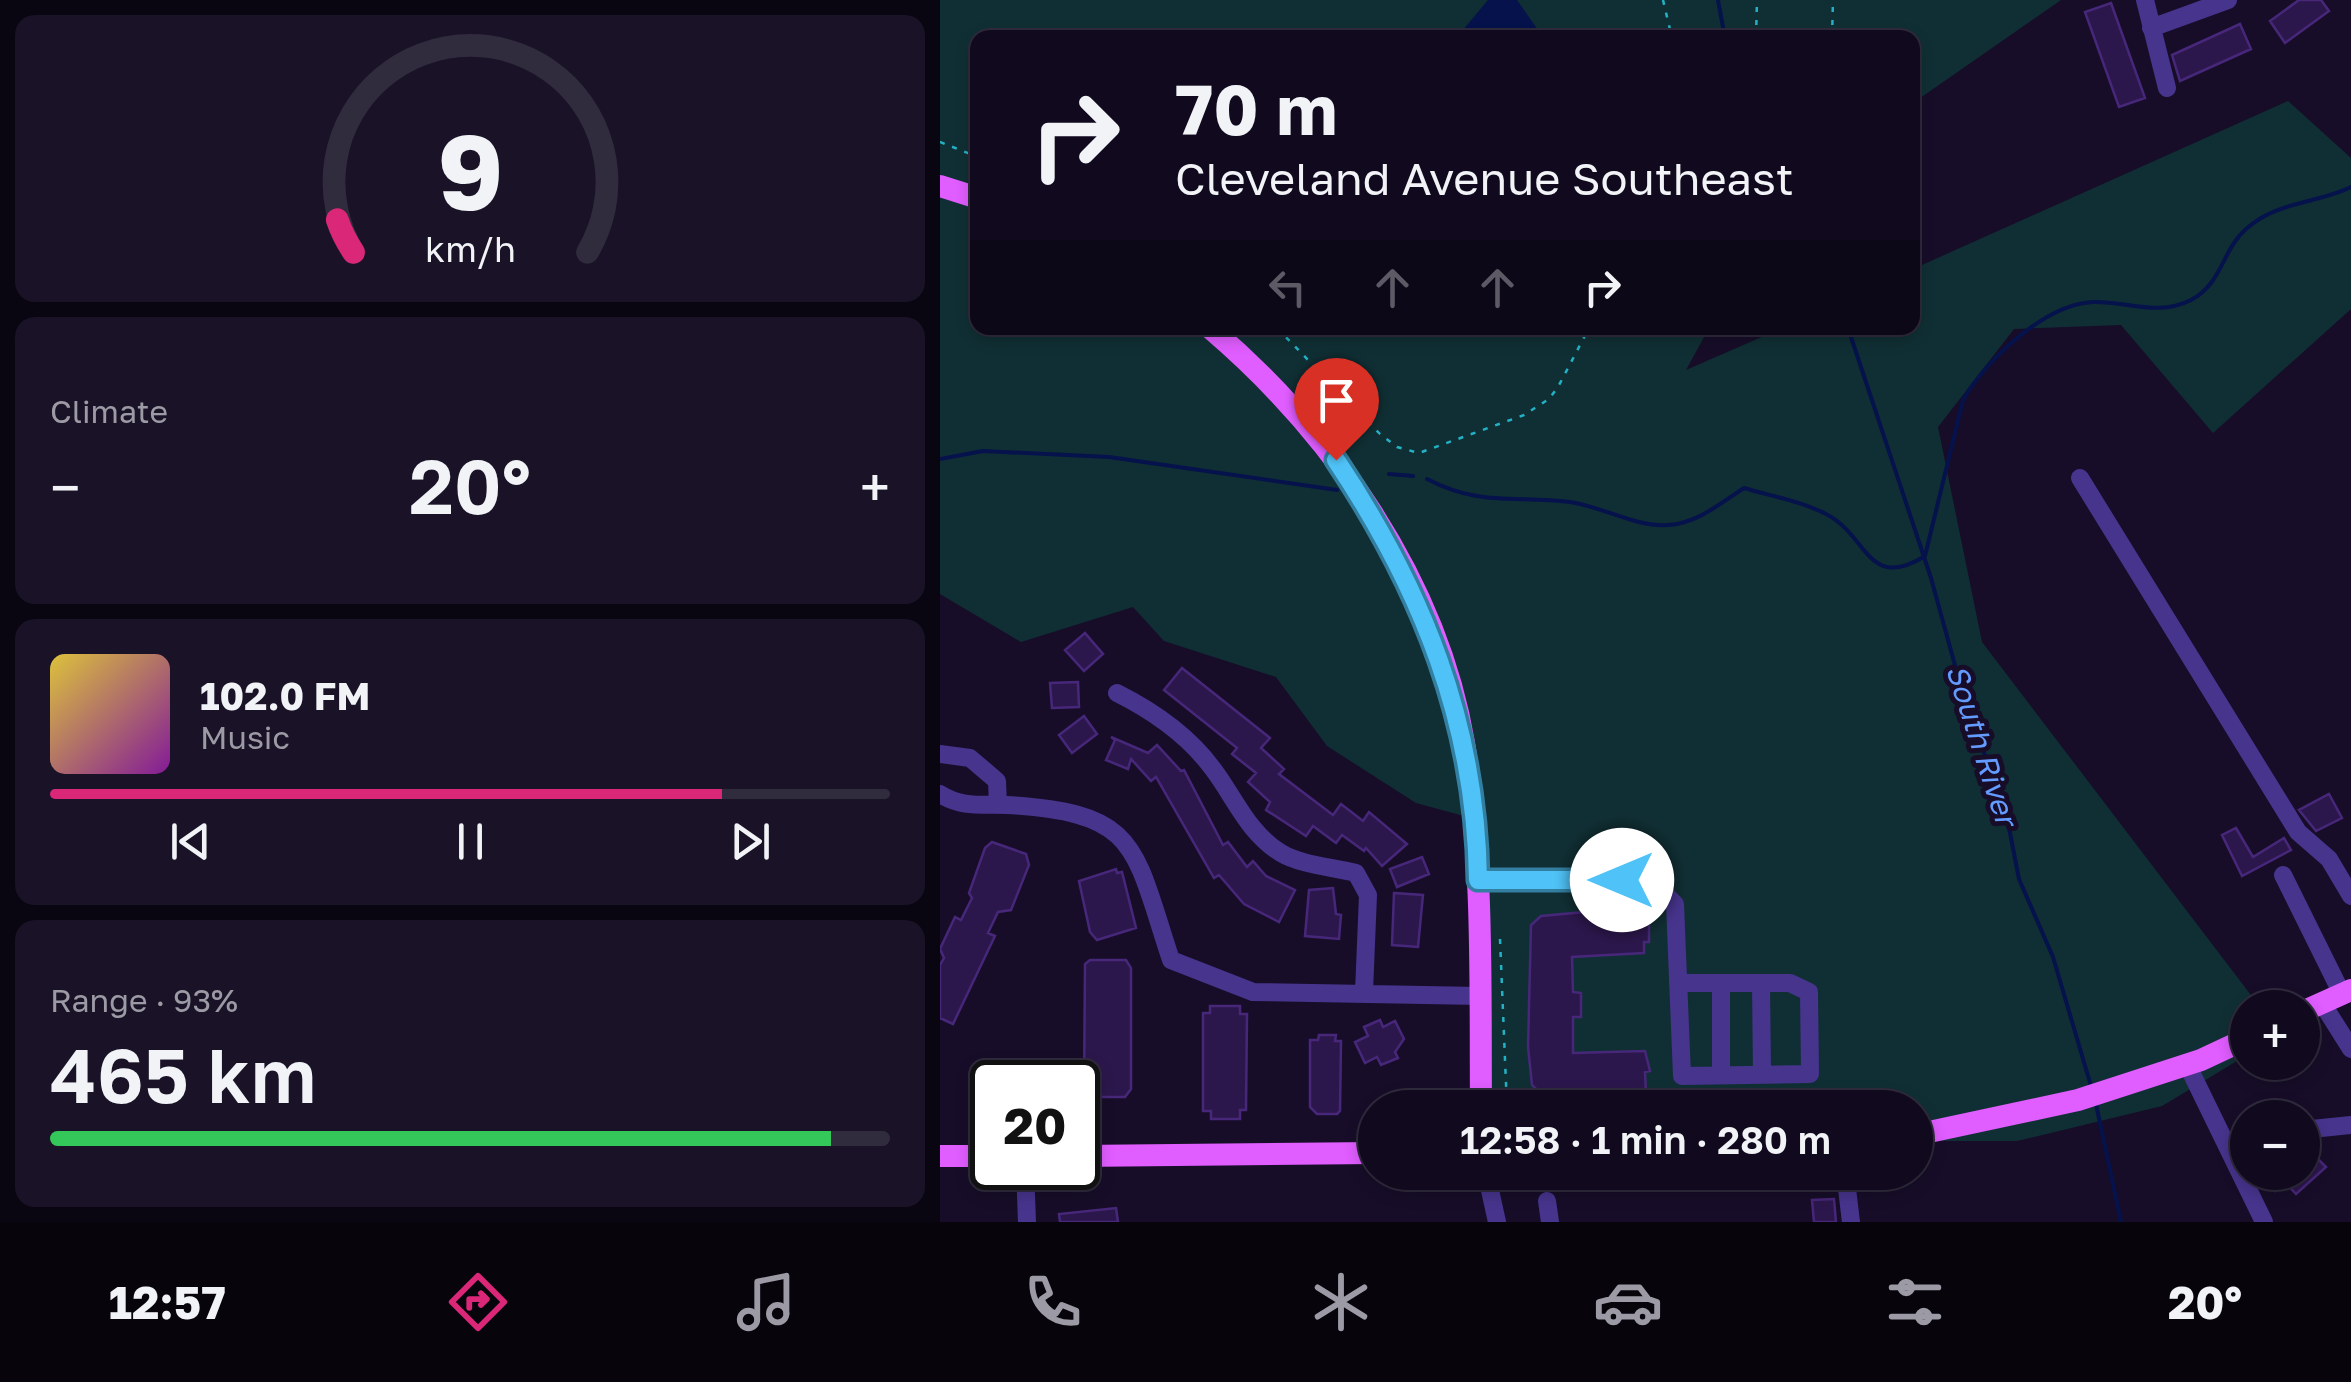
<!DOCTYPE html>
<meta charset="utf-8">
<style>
:root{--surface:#110a1f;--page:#1a1328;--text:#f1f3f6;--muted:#9c9aa4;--line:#302b3d;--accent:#db2777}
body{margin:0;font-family:"Golos Text",sans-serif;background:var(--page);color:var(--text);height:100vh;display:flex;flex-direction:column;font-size:38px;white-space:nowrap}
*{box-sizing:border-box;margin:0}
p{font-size:32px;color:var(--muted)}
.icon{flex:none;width:55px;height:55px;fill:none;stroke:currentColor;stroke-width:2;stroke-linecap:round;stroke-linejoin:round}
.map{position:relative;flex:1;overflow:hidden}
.panel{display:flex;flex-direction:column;gap:15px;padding:15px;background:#090611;width:940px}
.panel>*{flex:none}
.guide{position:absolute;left:30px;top:30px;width:950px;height:305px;border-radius:20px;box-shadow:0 5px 15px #0003,0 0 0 2px var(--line);background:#110a1f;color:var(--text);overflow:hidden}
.tools{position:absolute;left:1290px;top:990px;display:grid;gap:20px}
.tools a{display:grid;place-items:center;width:90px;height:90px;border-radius:50%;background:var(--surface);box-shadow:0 5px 15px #0003,0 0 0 2px var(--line);font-size:50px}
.speed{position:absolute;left:30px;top:1060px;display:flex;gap:20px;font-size:50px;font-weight:700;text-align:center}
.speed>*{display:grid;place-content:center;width:130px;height:130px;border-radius:50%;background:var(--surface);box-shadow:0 5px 15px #0003,0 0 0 2px var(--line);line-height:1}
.speed .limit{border:5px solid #111;border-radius:15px;background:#fff;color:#111}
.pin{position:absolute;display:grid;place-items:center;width:85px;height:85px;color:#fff;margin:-102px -42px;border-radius:50% 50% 50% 0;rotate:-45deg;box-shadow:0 0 10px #0007}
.pin .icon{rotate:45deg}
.me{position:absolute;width:110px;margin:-55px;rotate:270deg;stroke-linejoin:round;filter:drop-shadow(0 0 8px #0008)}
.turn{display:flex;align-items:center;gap:35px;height:210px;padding:0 40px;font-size:45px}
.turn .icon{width:130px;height:130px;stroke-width:2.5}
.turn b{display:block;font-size:70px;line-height:85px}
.lanes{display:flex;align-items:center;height:95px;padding:0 40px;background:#0003;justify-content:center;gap:50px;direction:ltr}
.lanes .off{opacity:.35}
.big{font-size:75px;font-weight:600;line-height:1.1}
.panel .card{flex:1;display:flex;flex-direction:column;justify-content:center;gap:15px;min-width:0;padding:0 35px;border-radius:20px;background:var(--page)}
.panel .dial{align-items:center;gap:0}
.dial svg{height:260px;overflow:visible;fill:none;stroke:var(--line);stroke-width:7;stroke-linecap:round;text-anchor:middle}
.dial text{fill:var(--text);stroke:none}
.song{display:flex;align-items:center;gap:30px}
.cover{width:120px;height:120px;border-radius:15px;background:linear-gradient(135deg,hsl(50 70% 55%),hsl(290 70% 35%))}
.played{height:10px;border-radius:5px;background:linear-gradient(90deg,var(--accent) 80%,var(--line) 80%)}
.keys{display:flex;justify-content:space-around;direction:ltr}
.heat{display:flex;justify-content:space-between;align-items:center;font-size:55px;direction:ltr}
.charge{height:15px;border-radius:8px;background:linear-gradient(90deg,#34c759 93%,var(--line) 0)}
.trip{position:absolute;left:418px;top:1090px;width:575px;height:100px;border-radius:50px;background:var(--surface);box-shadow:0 5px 15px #0003,0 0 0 2px var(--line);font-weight:600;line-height:100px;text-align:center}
.dock{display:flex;height:160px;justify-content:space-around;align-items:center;background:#07040c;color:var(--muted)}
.dock .icon{width:70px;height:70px}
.dock .current{color:var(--accent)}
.dock b{font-size:45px;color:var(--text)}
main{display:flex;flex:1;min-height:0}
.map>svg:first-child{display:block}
</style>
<main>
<section class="panel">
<div class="card dial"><svg viewBox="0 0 100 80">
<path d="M14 69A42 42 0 1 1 86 69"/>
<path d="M14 69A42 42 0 0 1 9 59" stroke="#db2777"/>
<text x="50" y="56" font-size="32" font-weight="700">9</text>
<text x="50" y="72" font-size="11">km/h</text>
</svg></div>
<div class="card"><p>Climate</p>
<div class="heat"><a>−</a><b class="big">20°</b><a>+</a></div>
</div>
<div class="card">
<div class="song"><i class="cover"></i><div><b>102.0 FM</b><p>Music</p></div></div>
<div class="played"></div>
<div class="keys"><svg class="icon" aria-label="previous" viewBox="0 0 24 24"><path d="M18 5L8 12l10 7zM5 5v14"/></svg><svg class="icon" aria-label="pause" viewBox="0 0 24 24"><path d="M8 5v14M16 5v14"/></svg><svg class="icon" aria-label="next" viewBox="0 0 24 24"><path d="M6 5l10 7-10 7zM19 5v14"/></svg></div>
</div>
<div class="card"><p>Range · 93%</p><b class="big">465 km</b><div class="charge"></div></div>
</section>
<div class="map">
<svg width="1411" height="1222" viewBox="0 0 1411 1222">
<rect width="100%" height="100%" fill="#170d29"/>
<path fill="#102f34" d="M 0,0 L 1121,0 L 973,103 L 972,38 L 38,38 L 38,328 L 769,328 L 746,370 L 842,328 L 972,328 L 973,269 L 1348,101 L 1411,158 L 1411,309 L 1273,433 L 1181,325 L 1074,329 L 998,427 L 1042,642 L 1320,1007 L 1308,1008 L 1307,1055 L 1222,1106 L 1077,1141 L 975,1141 L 975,1108 L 547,1107 L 524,816 L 476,803 L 387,746 L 336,677 L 224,641 L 193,607 L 81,642 L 0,594 Z"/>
<path fill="#05124b" d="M 548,0 L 577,0 L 603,37 L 517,37 Z"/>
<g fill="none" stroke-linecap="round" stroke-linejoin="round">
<path stroke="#05124b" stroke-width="4" d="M 778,0 L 785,38
M 908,328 L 991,578 L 1030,720 L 1063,797 L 1079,879 L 1113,957 L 1151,1086
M 0,459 L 43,451 L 169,457 L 397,490
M 449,474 L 473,476
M 487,479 C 541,507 574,495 630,502 C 664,507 694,527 728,525 C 756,524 781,503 804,488 C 830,496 861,501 886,514 C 928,535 927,592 985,556 L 1023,400 C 1045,361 1105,304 1153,302 C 1188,301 1217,317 1251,300 C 1282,284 1282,250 1306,229 C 1337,201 1376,204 1411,187
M 1156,1104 L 1181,1222"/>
</g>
<path fill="#2c174c" stroke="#47277a" stroke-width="2.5" d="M 1359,0 L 1381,0 L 1389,11 L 1345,43 L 1330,21 Z
M 1171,3 L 1205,98 L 1179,107 L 1145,12 Z
M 1300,24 L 1311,49 L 1240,81 L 1232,55 Z
M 145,633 L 163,654 L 144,671 L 125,650 Z
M 242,668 L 330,738 L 321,748 L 344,769 L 339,774 L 393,815 L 401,804 L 423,821 L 429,812 L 467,844 L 442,866 L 426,848 L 424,851 L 402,835 L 396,843 L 373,826 L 366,836 L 326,810 L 330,802 L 308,782 L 316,773 L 292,754 L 297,748 L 224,690 Z
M 138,682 L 139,707 L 112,708 L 110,683 Z
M 144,716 L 157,734 L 132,753 L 119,735 Z
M 171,737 L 208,753 L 217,745 L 241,771 L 244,770 L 283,845 L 288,842 L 307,867 L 313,861 L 326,876 L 355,890 L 339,922 L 304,904 L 279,875 L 274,878 L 216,777 L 211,781 L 191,759 L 188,769 L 166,760 L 175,740 Z
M 1389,794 L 1402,818 L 1376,831 L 1359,810 Z
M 1296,828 L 1313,857 L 1344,838 L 1351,850 L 1302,876 L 1282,835 Z
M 52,842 L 86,854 L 89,865 L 71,910 L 58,912 L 48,933 L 55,936 L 13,1024 L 0,1018 L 0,965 L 4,958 L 0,949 L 15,917 L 21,920 L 32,898 L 29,893 L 45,848 Z
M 482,857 L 489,874 L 457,887 L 450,869 Z
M 176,869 L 177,873 L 182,872 L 196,928 L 157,940 L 150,932 L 139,881 Z
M 393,888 L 396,914 L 401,915 L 399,939 L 365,936 L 369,890 Z
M 644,892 L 662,892 L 662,912 L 699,913 L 704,915 L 704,922 L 709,923 L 709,942 L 704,942 L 704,953 L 632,957 L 633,992 L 641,993 L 641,1017 L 633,1017 L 633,1053 L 705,1051 L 710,1071 L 705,1072 L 706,1095 L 700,1098 L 631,1097 L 600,1093 L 592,1085 L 588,1047 L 591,925 L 601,916 L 644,912 Z
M 454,893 L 483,895 L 478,947 L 452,945 Z
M 150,960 L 186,960 L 191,968 L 191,1089 L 185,1097 L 150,1097 L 144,1090 L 145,964 Z
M 270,1006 L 300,1006 L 300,1014 L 307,1014 L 306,1110 L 300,1110 L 300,1119 L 271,1119 L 271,1111 L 263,1111 L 263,1013 L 270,1013 Z
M 440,1020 L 443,1027 L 455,1021 L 464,1039 L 455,1052 L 458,1058 L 441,1065 L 437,1057 L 425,1063 L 415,1042 L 428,1036 L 424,1027 Z
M 379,1035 L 396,1035 L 395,1041 L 401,1041 L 400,1111 L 397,1114 L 377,1114 L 370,1107 L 370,1040 L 378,1040 Z
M 1373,1154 L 1386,1167 L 1356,1194 L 1344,1181 L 1335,1191 L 1318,1172 L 1362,1172 L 1362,1164 Z
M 894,1199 L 896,1222 L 874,1222 L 872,1200 Z
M 176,1208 L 178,1222 L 120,1222 L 119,1214 Z"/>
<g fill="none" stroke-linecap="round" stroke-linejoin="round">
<path stroke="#23b2c5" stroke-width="2.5" stroke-dasharray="5 8" stroke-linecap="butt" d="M 723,0 L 732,38
M 816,38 L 817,0
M 892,38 L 893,0
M 0,142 L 38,157
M 337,328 L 440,434 L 457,447 L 479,453 L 584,415 L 609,399 L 618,387 L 649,328
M 387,419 L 401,436
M 560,939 L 567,1108"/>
<path stroke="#47348d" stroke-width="18" d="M 1205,0 L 1227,88
M 1211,28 L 1288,0
M 1140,478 L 1358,832 L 1389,859 L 1411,896
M 177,693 C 215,712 248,735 273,769 C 295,798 308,833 341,853 C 361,865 393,867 416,873 L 428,895 L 424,992
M 0,754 L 30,758 L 57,781 L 58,805
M 0,794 C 22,808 42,804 67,805 C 199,813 193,845 231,960 L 313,992 L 540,996
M 1343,875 L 1402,994
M 538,880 L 695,880 L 719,888 L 735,904 L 742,1076 L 870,1074 L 869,992 L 850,983 L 738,983
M 821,983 L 822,1075
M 1382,1003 L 1411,1049
M 1247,1064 L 1324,1222
M 781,1075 L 781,984
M 1362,1130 L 1411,1125
M 85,1168 L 87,1222
M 546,1172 L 557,1222
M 905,1172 L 911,1222
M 607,1201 L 610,1222"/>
<path stroke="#e05dff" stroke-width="22" d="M 0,186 L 38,198
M 270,328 C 392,432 497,581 524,743 C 544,863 540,986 541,1108
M 1362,1012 L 1411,990
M 975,1135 L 1138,1100 L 1261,1060 L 1308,1038
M 0,1156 L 52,1156
M 138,1156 L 435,1153"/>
</g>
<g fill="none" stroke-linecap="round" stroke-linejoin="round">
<g stroke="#337fa1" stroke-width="25">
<path id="route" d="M 396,460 C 482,589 536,723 538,880 L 682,880"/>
</g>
<use href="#route" stroke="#4fc3f7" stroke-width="18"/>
</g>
<g text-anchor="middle" stroke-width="10" stroke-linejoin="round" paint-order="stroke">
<g font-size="30" font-style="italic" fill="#649bff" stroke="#170d29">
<text transform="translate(1041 745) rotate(72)" y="10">South River</text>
</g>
</g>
</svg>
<div class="tools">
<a>+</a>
<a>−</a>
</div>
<div class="speed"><div class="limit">20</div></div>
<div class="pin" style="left:396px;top:460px;background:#d93025"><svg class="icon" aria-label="arrive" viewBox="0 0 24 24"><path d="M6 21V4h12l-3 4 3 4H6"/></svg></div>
<svg class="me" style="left:682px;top:880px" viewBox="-20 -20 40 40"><circle r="19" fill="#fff"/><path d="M0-13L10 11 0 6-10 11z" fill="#4fc3f7"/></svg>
<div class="trip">12:58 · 1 min · 280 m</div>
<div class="guide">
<div class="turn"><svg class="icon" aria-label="right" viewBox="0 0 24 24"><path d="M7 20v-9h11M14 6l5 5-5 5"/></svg><div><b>70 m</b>Cleveland Avenue Southeast</div></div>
<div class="lanes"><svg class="icon off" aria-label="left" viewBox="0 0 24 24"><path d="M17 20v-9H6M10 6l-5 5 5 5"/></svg><svg class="icon off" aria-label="ahead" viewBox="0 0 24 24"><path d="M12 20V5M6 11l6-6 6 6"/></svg><svg class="icon off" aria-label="ahead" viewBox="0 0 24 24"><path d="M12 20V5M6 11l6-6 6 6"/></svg><svg class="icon" aria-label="right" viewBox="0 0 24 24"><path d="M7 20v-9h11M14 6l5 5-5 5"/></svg></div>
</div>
</div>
</main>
<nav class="dock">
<b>12:57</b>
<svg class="icon current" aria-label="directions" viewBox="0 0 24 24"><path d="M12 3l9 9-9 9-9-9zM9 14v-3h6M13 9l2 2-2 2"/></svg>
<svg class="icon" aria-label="music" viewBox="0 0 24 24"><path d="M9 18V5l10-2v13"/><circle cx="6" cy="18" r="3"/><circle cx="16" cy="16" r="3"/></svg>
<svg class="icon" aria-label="phone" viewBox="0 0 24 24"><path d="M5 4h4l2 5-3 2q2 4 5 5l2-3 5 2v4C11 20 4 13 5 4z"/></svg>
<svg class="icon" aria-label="climate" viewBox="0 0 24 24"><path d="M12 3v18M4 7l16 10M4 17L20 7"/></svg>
<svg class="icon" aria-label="car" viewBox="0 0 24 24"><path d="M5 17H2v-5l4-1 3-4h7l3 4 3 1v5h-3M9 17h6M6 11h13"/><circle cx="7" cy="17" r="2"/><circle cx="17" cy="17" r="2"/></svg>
<svg class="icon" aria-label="filters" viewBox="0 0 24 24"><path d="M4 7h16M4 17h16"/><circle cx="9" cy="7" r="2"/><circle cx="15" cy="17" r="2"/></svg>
<b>20°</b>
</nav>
